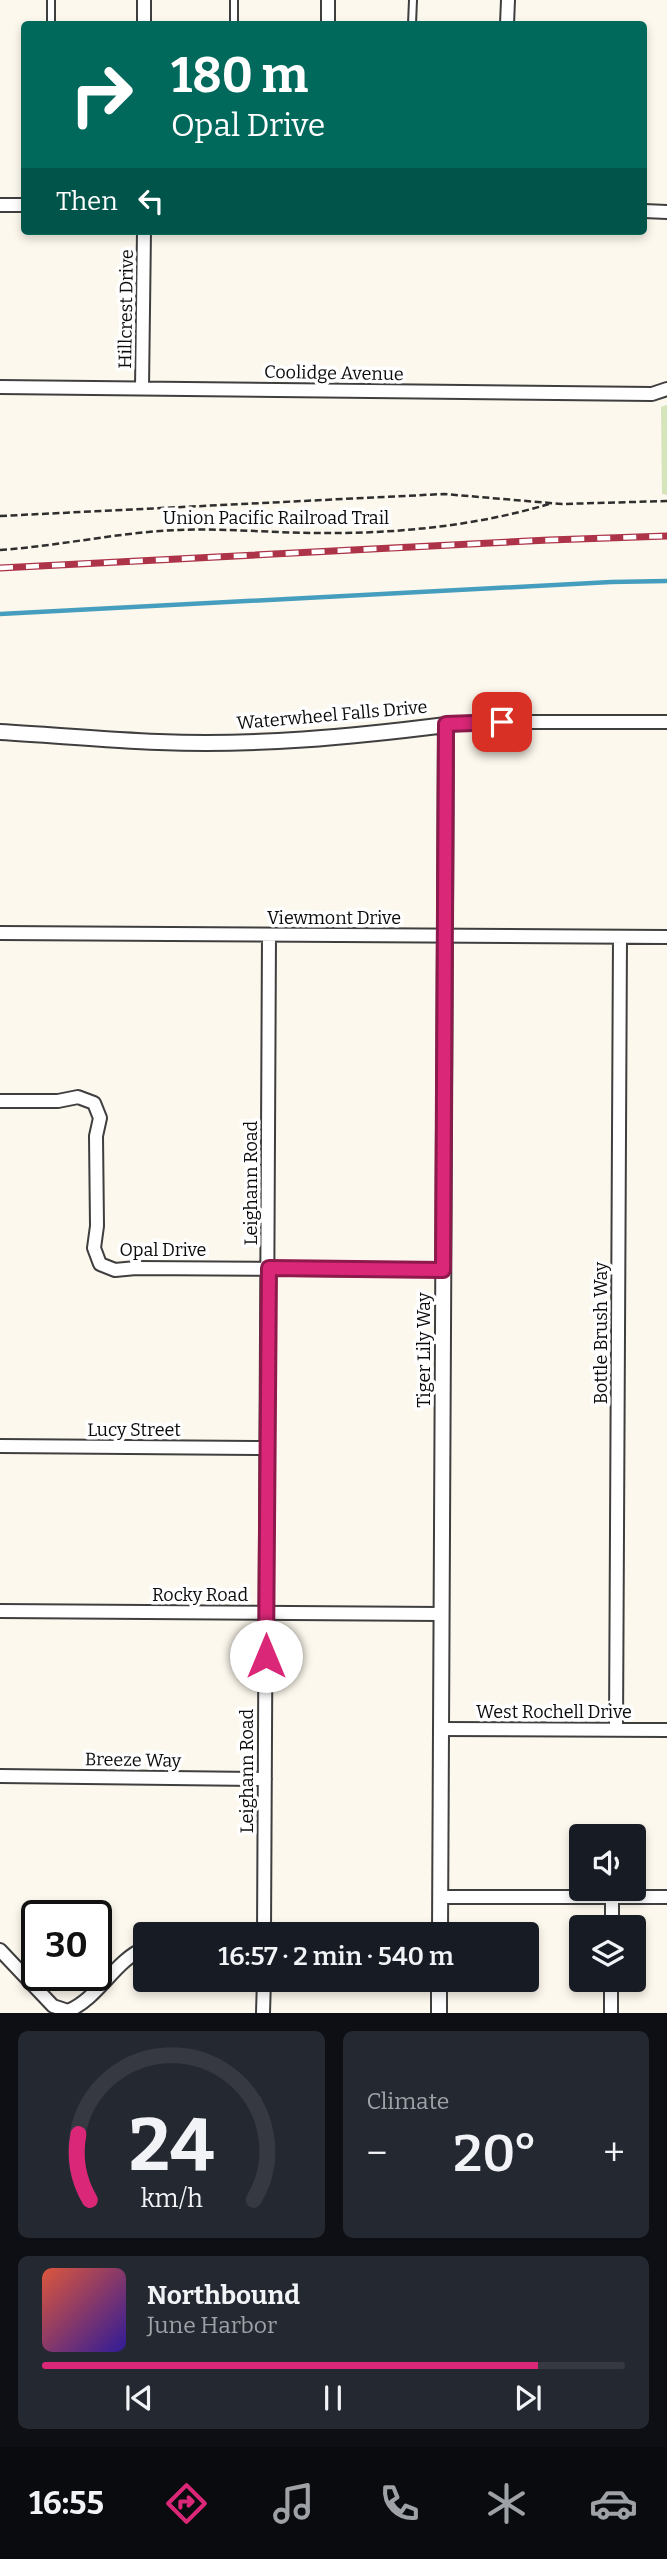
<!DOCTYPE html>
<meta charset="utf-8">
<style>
:root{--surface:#171b24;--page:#242831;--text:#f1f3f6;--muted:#9ea1a6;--line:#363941;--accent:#db2777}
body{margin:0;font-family:Bitter,serif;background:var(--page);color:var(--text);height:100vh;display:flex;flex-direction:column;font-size:26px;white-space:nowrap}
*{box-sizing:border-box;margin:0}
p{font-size:23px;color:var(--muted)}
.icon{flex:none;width:38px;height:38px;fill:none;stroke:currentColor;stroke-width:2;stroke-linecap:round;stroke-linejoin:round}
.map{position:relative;height:2013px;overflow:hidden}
.details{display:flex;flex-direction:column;gap:18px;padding:18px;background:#0d0f14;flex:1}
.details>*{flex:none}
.guide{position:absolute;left:21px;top:21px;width:626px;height:214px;border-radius:7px;box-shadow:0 4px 10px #0003;background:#00695c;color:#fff;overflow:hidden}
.buttons{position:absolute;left:569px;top:1824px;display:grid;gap:14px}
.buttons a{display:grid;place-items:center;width:77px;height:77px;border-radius:7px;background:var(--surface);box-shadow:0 4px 10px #0003;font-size:35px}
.speed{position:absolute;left:21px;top:1900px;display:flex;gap:14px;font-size:35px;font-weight:700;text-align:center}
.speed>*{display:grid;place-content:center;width:91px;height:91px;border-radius:50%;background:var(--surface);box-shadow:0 4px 10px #0003;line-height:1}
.speed .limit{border:4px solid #111;border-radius:10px;background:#fff;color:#111}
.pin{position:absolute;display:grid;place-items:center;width:60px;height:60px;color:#fff;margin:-30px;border-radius:14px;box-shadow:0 4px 10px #0006}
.me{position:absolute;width:77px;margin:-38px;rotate:0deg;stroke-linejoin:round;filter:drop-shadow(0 0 5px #0008)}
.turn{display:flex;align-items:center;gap:24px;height:147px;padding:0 35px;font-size:32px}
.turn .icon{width:91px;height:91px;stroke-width:2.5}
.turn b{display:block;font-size:49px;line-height:60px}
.then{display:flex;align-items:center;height:66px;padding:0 35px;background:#0003;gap:14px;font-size:26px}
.big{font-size:52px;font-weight:600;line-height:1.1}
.details .tile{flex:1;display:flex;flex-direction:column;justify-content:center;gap:10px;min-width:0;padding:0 24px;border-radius:10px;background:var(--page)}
.details .dial{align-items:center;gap:0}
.dial svg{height:182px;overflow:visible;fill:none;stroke:var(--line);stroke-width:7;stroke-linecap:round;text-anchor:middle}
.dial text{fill:var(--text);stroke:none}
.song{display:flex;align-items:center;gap:21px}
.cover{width:84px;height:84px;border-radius:10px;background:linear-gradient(135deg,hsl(10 70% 55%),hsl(250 70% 35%))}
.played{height:7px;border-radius:4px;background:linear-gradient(90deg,var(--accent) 85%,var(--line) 85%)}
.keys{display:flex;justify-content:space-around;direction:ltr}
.heat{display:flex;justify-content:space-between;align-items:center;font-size:38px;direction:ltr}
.details .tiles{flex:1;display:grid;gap:18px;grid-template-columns:1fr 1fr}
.tile:last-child{grid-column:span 2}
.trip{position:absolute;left:133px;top:1922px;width:406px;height:70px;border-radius:7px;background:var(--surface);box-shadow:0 4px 10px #0003;font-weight:600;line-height:70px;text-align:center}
.dock{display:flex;height:112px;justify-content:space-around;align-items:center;background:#090b0e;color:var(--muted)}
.dock .icon{width:49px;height:49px}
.dock .selected{color:var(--accent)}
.dock b{font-size:32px;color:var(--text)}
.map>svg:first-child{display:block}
</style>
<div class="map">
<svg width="667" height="2013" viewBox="0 0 667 2013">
<rect width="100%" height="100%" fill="#fdf8ed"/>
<path fill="#d5e4bb" d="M 667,405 L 667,495 L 662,494 L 661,407 Z"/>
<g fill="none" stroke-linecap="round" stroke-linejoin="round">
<path stroke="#469ebe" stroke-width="4.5" d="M 0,614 L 611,582 L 667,581"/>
<g stroke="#3f3f3f" stroke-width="10">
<path id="service" d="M 51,24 L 51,0
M 234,24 L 234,0
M 412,24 L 413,0"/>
</g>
<g stroke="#3f3f3f" stroke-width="16">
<path id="minor" d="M 144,0 L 144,24
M 328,24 L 328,0
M 507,24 L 508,0
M 0,205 L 24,205
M 644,211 L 667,212
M 0,387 L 652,394 L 667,389
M 142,388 L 144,231
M 446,725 L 478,722 L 667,722
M 0,933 L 667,937
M 0,1101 L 58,1101 L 78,1097 L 94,1103 L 100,1118 L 96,1136 L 97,1226 L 94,1248 L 100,1264 L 115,1270 L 136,1268 L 443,1270
M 0,1446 L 268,1448
M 0,1611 L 441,1614
M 441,1729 L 667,1730
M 616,1729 L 620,937
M 0,1776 L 265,1779
M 440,1897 L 667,1897
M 612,1927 L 612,1897
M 264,1934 L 269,936
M 0,1950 L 53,2006 L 68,2011 C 99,1998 114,1961 145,1948
M 263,2013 L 264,1979
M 611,2013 L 611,1979"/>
</g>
<g stroke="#3f3f3f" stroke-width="18">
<path id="tertiary" d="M 0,732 C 53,735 106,740 159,742 C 255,746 351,737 446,725 L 440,1934
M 439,2013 L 439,1979"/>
</g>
<path stroke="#2e2e2e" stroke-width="2.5" stroke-dasharray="7 3.5" stroke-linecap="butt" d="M 0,516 L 444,494 L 562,504 L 667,501
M 0,550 C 60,546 119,532 180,530 C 226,528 272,533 318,533 C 394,534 476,526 549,504"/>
<use href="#service" stroke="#fff" stroke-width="6"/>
<use href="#minor" stroke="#fff" stroke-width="12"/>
<use href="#tertiary" stroke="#fff" stroke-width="14"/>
<g stroke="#ad3349" stroke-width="7">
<path id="rail" d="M 0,568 L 549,540 L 667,536"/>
</g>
<use href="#rail" stroke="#fff" stroke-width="4.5" stroke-dasharray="13" stroke-linecap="butt"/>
</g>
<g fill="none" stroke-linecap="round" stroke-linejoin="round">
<g stroke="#8e194d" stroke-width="18">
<path id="route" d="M 266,1656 L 269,1268 L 443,1270 L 446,724 L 502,722"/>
</g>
<use href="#route" stroke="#db2777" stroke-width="12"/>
</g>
<g text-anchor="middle" stroke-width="7" stroke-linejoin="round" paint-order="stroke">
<g font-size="18" fill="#0c0c0c" stroke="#fff">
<text transform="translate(126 309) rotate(-89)" y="6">Hillcrest Drive</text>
<text transform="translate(334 373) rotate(1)" y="6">Coolidge Avenue</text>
<text x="276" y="524">Union Pacific Railroad Trail</text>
<text transform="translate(332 715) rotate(-5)" y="6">Waterwheel Falls Drive</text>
<text x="334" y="924">Viewmont Drive</text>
<text transform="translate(251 1183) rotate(-90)" y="6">Leighann Road</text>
<text x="163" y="1256">Opal Drive</text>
<text transform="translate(601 1333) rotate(-90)" y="6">Bottle Brush Way</text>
<text transform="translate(424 1350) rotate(-90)" y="6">Tiger Lily Way</text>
<text x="134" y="1436">Lucy Street</text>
<text x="200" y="1601">Rocky Road</text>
<text x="554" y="1718">West Rochell Drive</text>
<text transform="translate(133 1760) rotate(1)" y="6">Breeze Way</text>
<text transform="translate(247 1771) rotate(-90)" y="6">Leighann Road</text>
</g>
</g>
</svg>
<div class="buttons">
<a><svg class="icon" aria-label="sound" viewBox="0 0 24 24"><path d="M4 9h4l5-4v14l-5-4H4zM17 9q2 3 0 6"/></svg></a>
<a><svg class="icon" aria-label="layers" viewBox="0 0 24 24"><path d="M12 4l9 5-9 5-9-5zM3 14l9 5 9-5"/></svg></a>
</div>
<div class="speed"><div class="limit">30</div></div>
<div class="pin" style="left:502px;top:722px;background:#d93025"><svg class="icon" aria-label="arrive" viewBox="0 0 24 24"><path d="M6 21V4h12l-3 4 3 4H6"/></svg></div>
<svg class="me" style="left:266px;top:1656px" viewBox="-20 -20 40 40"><circle r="19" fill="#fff"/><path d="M0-13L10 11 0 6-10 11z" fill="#db2777"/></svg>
<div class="trip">16:57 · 2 min · 540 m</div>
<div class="guide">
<div class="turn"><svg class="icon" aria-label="right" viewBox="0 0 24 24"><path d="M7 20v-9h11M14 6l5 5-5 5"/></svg><div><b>180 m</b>Opal Drive</div></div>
<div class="then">Then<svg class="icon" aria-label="left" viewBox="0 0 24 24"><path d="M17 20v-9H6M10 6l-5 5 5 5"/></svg></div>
</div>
</div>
<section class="details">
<div class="tiles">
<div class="tile dial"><svg viewBox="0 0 100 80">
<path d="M14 69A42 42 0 1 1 86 69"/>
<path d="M14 69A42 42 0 0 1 9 40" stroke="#db2777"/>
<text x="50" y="56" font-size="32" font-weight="700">24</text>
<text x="50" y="72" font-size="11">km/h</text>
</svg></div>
<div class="tile"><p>Climate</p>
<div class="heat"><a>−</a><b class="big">20°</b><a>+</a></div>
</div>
<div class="tile">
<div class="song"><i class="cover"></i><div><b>Northbound</b><p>June Harbor</p></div></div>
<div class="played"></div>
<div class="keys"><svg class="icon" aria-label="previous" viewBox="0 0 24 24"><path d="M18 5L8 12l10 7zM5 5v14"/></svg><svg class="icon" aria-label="pause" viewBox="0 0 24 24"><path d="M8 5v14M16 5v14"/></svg><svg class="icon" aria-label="next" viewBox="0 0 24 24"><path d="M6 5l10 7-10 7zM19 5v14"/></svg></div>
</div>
</div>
</section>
<nav class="dock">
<b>16:55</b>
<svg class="icon selected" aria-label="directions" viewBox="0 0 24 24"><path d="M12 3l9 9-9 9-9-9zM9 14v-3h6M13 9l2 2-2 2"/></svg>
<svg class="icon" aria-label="music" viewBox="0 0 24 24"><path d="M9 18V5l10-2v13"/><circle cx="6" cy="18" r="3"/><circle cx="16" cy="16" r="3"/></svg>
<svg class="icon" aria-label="phone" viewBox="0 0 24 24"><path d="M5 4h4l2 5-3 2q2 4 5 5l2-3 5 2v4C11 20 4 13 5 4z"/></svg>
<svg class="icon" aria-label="climate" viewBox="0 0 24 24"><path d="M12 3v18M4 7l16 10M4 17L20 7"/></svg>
<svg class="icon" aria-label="car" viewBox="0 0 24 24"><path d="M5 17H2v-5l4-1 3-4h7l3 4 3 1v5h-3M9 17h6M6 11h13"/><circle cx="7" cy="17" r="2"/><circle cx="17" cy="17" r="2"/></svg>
</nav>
